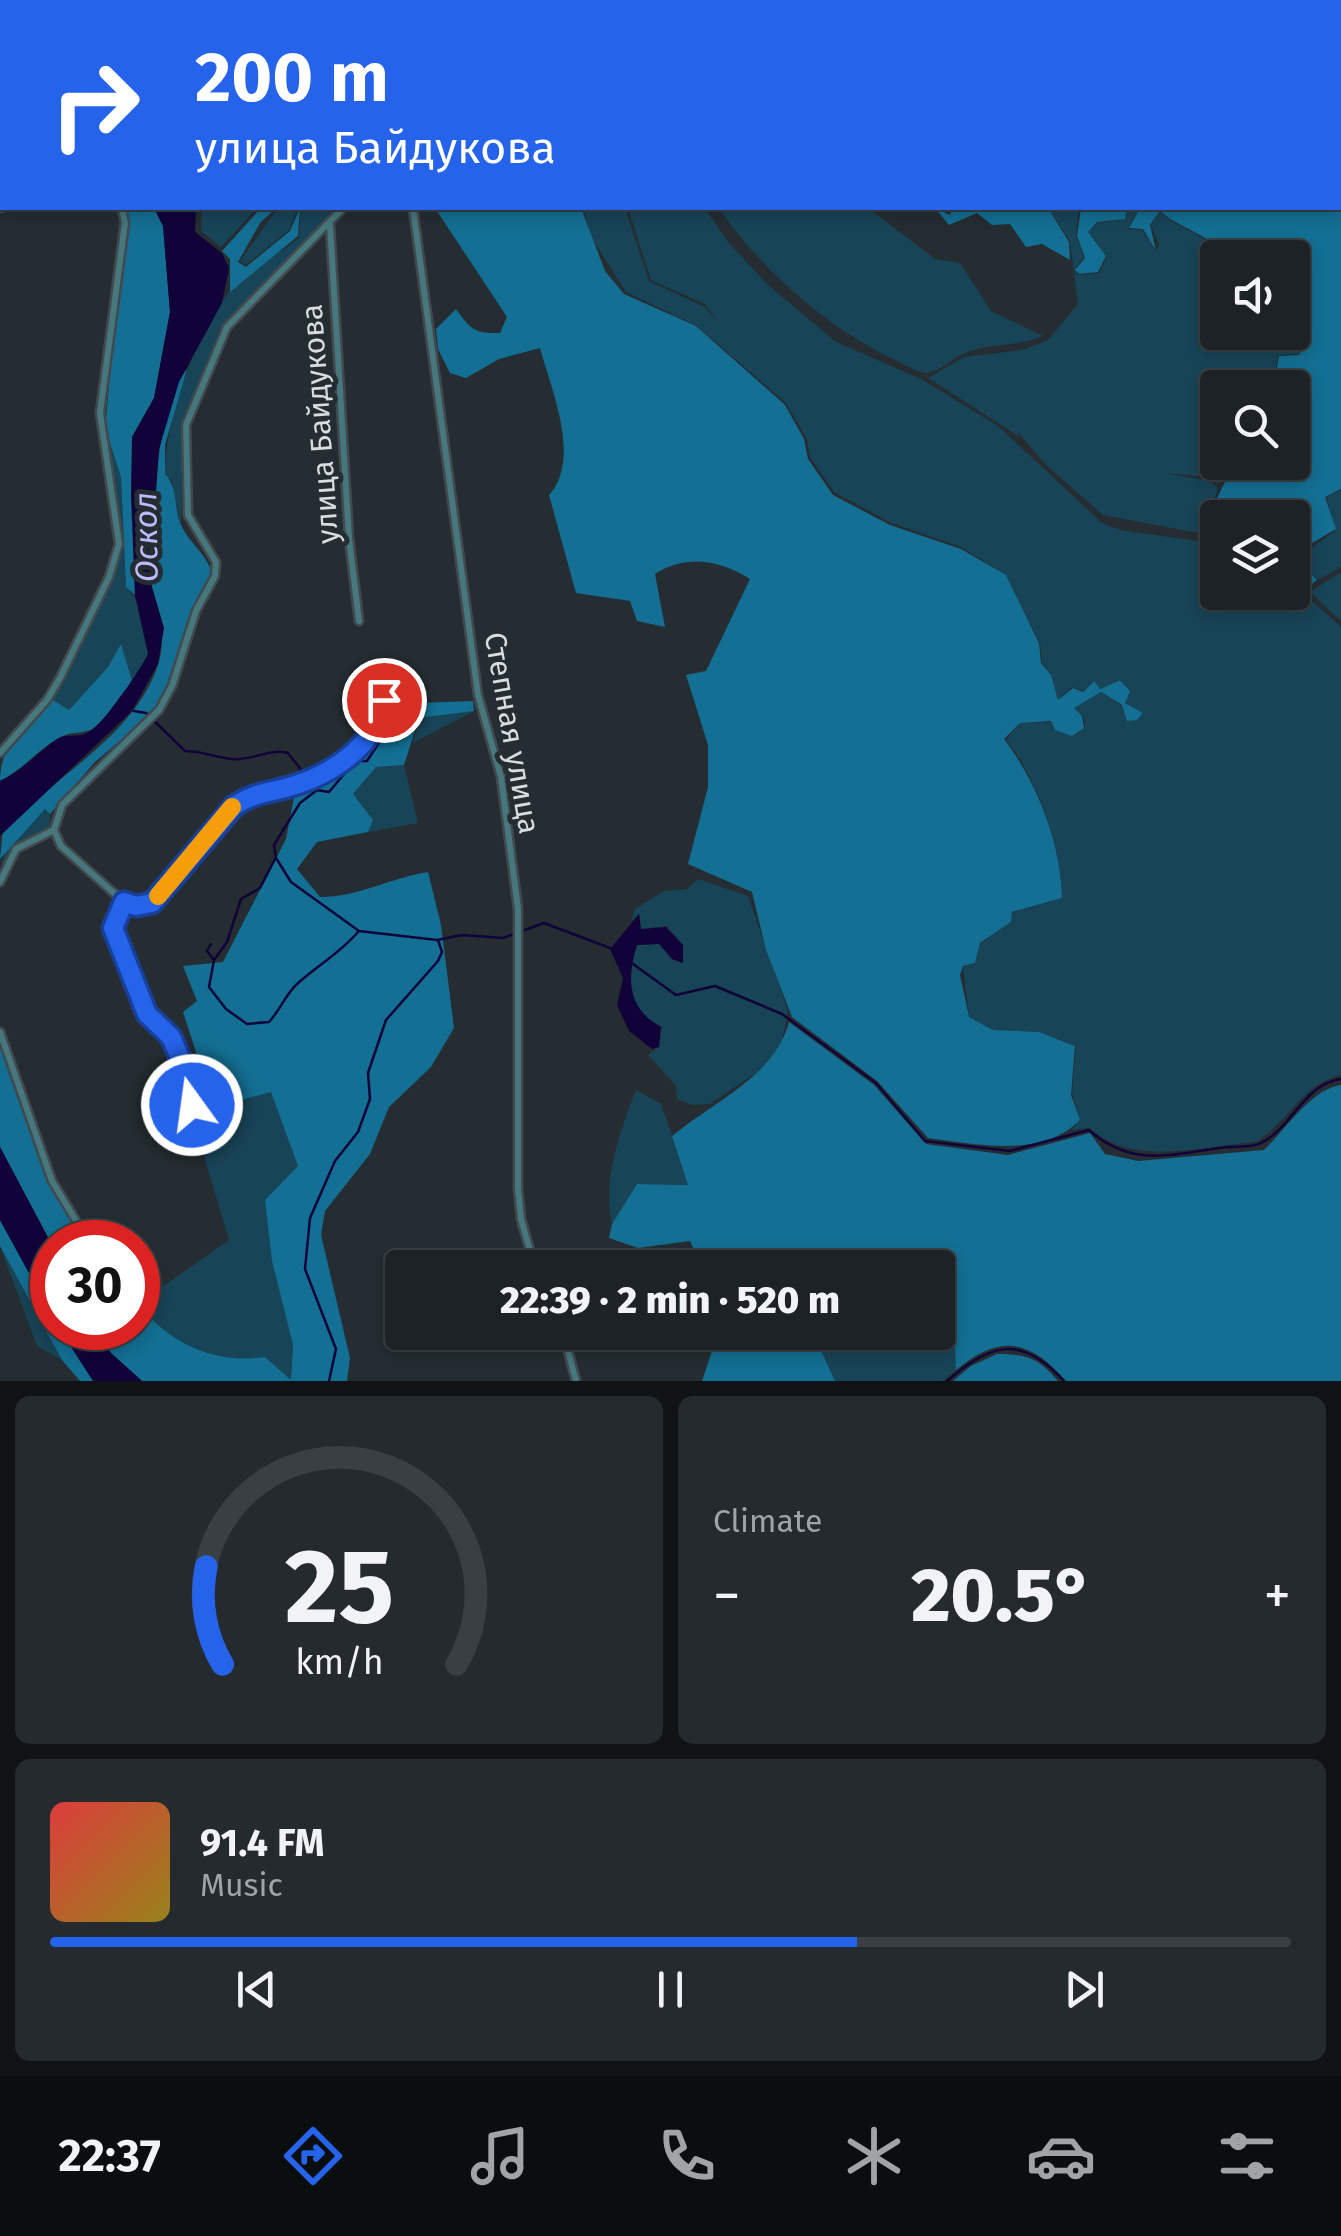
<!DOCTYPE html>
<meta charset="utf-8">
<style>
:root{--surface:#1c2226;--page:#252a2e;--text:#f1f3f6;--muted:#a0a4a7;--line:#3a3f43;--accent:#2563eb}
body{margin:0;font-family:"Fira Sans",sans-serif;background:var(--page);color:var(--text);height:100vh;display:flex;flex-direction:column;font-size:38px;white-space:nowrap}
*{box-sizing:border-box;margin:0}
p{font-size:32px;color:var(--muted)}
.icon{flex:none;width:55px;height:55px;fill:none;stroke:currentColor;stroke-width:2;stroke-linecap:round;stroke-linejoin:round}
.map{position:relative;height:1381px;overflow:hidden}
.details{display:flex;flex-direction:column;gap:15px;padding:15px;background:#0f1315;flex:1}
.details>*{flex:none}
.banner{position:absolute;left:0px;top:0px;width:1342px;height:210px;box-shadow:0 5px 15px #0003,0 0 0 2px var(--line);background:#2563eb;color:#fff;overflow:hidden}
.tools{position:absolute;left:1200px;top:240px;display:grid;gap:20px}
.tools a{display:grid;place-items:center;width:110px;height:110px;border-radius:10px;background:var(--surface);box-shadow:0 5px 15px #0003,0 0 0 2px var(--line);font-size:50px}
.speed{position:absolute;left:30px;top:1220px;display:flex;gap:20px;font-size:50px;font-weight:700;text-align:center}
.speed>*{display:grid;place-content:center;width:130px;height:130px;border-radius:50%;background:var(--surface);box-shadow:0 5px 15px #0003,0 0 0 2px var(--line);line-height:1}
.speed .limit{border:15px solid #d22;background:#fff;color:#111}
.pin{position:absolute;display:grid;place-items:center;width:85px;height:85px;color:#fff;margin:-42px;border:5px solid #fff;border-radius:50%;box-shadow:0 2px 10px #0007}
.me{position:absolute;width:110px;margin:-55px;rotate:346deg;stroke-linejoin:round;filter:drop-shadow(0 0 8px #0008)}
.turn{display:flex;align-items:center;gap:35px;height:210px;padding:0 30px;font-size:45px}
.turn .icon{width:130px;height:130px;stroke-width:2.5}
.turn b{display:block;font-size:70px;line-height:85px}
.big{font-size:75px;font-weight:800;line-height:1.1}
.details .tile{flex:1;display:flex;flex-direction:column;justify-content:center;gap:15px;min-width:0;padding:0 35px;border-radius:15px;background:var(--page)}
.details .dial{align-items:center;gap:0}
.dial svg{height:260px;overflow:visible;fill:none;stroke:var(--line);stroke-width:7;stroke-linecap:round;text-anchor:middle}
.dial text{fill:var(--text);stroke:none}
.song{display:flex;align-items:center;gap:30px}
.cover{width:120px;height:120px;border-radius:15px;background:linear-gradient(135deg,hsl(0 70% 55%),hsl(50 70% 35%))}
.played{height:10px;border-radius:5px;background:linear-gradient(90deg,var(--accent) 65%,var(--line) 65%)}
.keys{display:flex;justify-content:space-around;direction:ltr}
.heat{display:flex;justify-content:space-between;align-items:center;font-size:55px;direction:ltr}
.details .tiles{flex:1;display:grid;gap:15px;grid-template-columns:1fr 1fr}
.tile:last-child{grid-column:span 2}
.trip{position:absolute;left:385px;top:1250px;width:570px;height:100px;border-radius:10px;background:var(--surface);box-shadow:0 5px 15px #0003,0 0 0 2px var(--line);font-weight:800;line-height:100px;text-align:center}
.dock{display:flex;height:160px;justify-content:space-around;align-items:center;background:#0b0e0f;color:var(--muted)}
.dock .icon{width:70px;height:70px}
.dock .active{color:var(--accent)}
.dock b{font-size:45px;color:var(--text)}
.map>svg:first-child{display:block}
</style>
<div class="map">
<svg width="1341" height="1381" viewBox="0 0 1341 1381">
<rect width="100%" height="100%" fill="#252d32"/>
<path fill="#184457" d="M 202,208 L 257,208 L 221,247 L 201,231 Z
M 278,208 L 298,208 L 289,230 L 246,265 L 240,261 Z
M 301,208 L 337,208 L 219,331 L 183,432 L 181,526 L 172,481 L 165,474 C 165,423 196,330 230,291 C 248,271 277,255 299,238 Z
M 583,208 L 625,208 L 649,281 L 705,307 L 719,322 L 705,304 L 651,280 L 628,208 L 705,208 L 728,242 L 768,285 L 836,342 L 921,379 L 998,426 L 1102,523 L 1120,530 L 1212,543 L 1217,561 L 1218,592 L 1252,593 L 1289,606 L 1293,598 L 1286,595 L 1297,588 L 1341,627 L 1341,1075 C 1303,1083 1288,1122 1256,1142 C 1199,1146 1135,1168 1089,1128 L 1071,1130 L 1080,1120 L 1072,1094 L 1076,1046 L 1039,1032 L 993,1030 L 969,1017 L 963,967 L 975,963 L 980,944 L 1011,922 L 1012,913 L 1062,898 C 1062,849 1037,777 1006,740 L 1020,723 L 1051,722 L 1055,730 L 1073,736 L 1085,727 L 1083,716 L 1073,708 L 1101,692 L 1122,706 L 1127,721 L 1137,720 L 1143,713 L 1125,703 L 1130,691 L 1120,679 L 1100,689 L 1093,681 L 1083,691 L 1072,687 L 1058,700 L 1051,675 L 1042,663 L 1040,643 L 1006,575 L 961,547 L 889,522 L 834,492 L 810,457 L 807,439 L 786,403 L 697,326 L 626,292 L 591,237 Z
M 718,208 L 868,208 L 935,259 L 960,263 L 991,311 L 1043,336 C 1016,348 986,342 961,355 C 949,360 941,371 927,373 C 918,373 907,366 899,362 C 827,328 764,272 718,208 Z
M 1048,208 L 1079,208 L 1076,236 L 1084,257 L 1074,270 L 1078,275 L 1099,273 L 1107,257 L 1088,232 L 1097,223 L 1125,219 L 1128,208 L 1139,208 L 1128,229 L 1142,230 L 1156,252 L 1159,244 L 1151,225 L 1160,212 C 1180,230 1211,236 1225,257 L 1218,258 L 1218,332 L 1292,332 L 1293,319 L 1308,330 L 1298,354 L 1278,355 L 1273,387 L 1218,388 L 1218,462 L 1234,463 L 1218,484 L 1209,477 L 1163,473 L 1210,481 L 1218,488 L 1207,524 L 1209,535 L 1103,515 L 1046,465 L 1017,431 L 1020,437 L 928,378 L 964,357 L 1022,350 L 1048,340 L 1078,304 L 1070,241 Z
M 105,428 L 121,477 L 126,587 C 140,600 152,635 148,655 C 146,664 137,675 133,684 L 121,645 L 108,667 L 68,711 L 51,699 L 105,595 L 121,543 Z
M 1341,490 L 1341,567 L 1318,580 L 1305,565 L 1300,550 L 1310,549 L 1336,530 L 1326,497 Z
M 1341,572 L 1341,621 L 1310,592 Z
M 474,711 L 413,743 L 419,718 Z
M 404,765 L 418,823 L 368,832 L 373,820 L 353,794 L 376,767 Z
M 45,809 L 50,814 L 50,830 L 16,847 L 0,871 L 5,851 Z
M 698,879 L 748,896 L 788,1011 L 781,1047 L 756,1073 L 710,1104 L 692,1105 L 677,1099 L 676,1086 L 648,1055 L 659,1047 L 662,1027 C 627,1009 626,981 637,945 L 659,944 L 672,959 L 682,963 L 683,945 L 666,926 L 641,929 L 639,915 L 631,921 L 635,909 L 664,891 L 687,889 Z
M 197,1055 L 271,1091 L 299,1166 L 272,1261 L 293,1345 L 291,1381 L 265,1357 C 212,1364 171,1344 138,1304 L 229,1240 L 205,1160 Z
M 636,1090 L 661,1104 L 689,1185 L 637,1184 L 612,1224 C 602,1179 620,1132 636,1090 Z
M 0,1246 L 62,1360 L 37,1346 Z
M 813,1332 L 926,1333 L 955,1345 L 956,1370 L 943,1381 L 835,1381 Z"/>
<path fill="#136f93" d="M 1109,0 L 1341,0 L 1341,489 L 1325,497 L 1336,529 L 1300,550 L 1304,565 L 1317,580 L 1306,588 L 1293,575 L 1292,518 L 1218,518 L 1217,535 L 1213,535 C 1208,510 1223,483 1237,463 L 1292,462 L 1292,388 L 1274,384 L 1279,356 L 1299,355 L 1310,330 L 1293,318 L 1292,258 L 1226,257 C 1212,235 1180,229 1160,211 L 1150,225 L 1156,251 L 1143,229 L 1129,228 L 1140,208 L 1340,208 L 1340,2 Z
M 126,208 L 154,208 L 163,226 L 170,312 L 154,398 L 132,437 L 135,595 L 126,587 L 121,477 L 105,428 Z
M 261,208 L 276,208 L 260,223 L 238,262 L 246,267 L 290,231 L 300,208 L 298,236 L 230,292 L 230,259 L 222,251 Z
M 435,208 L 581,208 L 605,271 L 624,294 L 696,326 L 785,405 L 804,439 L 808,459 L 833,495 L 890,525 L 961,549 L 1006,575 L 1039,643 L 1041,663 L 1051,675 L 1058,700 L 1073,688 L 1083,692 L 1094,681 L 1100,689 L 1120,680 L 1130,691 L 1125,703 L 1143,713 L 1137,720 L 1127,721 L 1122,705 L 1101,692 L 1074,708 L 1082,716 L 1084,728 L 1072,736 L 1055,730 L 1051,721 L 1020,723 L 1004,739 C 1037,782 1061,843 1062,898 L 1012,912 L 1011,922 L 980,943 L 975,963 L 963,966 L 960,975 L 969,1017 L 993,1030 L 1039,1032 L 1075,1046 L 1071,1095 L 1080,1120 C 1042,1159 975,1144 928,1138 L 877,1081 L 792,1017 L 766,950 L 752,892 L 688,864 L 708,787 L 708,745 L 686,675 L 706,671 L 750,579 C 720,560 686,554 655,574 L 665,627 L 637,621 L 630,601 L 576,593 L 549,495 C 582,459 551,389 540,348 L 499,359 L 466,378 L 450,373 L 438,349 L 436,329 L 456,309 C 470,329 475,334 500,333 L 507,317 Z
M 935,208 L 950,215 L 952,208 L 1048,208 L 1069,242 L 1070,260 L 1042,244 L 1026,247 L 1010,224 L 992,225 L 977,213 L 949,225 Z
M 1081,208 L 1127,208 L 1125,219 L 1097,222 L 1088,232 L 1106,256 L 1098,272 L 1079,274 L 1075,270 L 1085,258 L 1077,236 Z
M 187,369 L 165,445 L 165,474 C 179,488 173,510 182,527 C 191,545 207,554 212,574 L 192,610 L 180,655 L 155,711 L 95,762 L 50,814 L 45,809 L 0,859 L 3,830 C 53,777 134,737 158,665 C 169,631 152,607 150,575 C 149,534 158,396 187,369 Z
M 121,644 L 133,684 C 118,695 114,708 103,721 C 89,737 74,729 59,738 C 38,749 24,769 0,781 C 0,743 27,726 51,699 L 69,710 L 108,667 Z
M 473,701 L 474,711 L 419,718 L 404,765 L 376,767 L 353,794 L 373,820 L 368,832 L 317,842 L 297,869 L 320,897 C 358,897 390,878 428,872 L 441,925 L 454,1028 L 431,1067 L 389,1107 L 370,1154 L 325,1211 L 321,1235 L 350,1358 L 347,1381 L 142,1381 L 111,1353 L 97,1328 L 138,1328 L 138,1304 C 171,1344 213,1364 265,1357 L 291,1380 L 293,1345 L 272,1261 L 265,1200 L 298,1166 L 271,1092 L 233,1102 L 221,1065 L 197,1055 L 183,1012 L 197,1001 L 183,966 L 223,962 L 286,839 L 295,792 C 335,773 382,751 390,704 Z
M 789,1022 L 874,1085 L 926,1144 L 1008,1155 L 1090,1133 L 1105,1154 L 1138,1161 L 1264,1150 C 1285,1130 1311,1089 1341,1085 L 1341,1381 L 1066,1381 C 1030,1340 1001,1333 956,1370 L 955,1345 L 926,1333 L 938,1332 L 938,1268 L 869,1267 L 874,1251 L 866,1267 L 702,1267 L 690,1241 L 638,1248 L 609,1238 L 612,1224 L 637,1184 L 688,1185 L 672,1136 C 713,1102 775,1076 789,1022 Z
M 0,1041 L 50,1183 L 85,1242 L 52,1245 L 0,1147 Z
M 0,1220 L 52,1315 L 52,1328 L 59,1328 L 93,1381 L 80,1381 L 62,1360 L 0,1246 Z
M 718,1333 L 813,1333 L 835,1381 L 702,1381 Z
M 997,1354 C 1026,1354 1039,1358 1058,1381 L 953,1381 L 971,1366 Z"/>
<path fill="#110339" d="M 154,208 L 196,208 L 195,232 L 222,253 L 229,268 L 222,303 L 179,382 L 159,449 L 150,580 L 164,628 L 158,664 L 132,711 L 0,836 L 0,781 C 23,770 37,753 57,739 C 66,733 77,738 87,733 C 102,727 140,670 148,654 L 135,595 L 131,495 L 132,437 L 154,398 L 170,312 L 163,226 Z
M 639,914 L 641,929 L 666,927 L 683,945 L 683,963 L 672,959 L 659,944 L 637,945 C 626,980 628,1009 661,1027 L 659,1047 L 652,1049 L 629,1031 L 617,1005 L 623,978 L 610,949 Z
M 0,1147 L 52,1245 L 52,1315 L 0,1220 Z
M 59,1328 L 97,1328 L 111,1353 L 142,1381 L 93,1381 Z"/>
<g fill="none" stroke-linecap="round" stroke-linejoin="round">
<path stroke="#110339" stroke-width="2.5" d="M 134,711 L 146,713 L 185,751 C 202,751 217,758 232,759 C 252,761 269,748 288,753 L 317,790 L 329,792 L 355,761 L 367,761 L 395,718 L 413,710
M 317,790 L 300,803 L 274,845 L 276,858 L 291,882 L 359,931 L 437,940 L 462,935 L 503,938 L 544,923 L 610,948
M 211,944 L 207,951 L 214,960 L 227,942 L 241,899 L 260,888 L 275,859
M 214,960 L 209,987 L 226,1009 L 247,1024 L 269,1022 C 280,1010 286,994 297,984 C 318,965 339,954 358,932
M 633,964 L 676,995 L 715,986 L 782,1014 L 876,1083 L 925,1141 L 1010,1151 L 1089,1130 C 1134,1170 1174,1153 1228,1147 C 1241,1146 1254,1148 1265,1141 C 1294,1123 1305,1084 1341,1079
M 329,1381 L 336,1349 L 305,1269 L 310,1218 L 335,1161 L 358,1132 L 370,1099 L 368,1073 L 386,1020 L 438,961 L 442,952 L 438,940
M 947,1381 C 992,1342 1022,1335 1064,1381"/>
<g stroke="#42494e" stroke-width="11">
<path id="street" d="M 443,0 L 444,2
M 477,0 L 482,2
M 343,208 L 227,327 L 186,425 L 188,515 L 216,562 L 215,576 L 196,611 L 172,686 L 159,710 L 62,805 L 54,830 L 61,846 L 124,902 L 136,906 L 152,903 L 234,805 C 252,793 265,793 285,788 C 329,776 377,747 384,700
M 413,208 L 478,695 L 501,777 L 518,909 L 518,1189 L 521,1219 L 535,1268
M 330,225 L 349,538 L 359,621
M 0,753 L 47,700 L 60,678 L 109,577 L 119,544 L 100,413 L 125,223 L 122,208
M 0,882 L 16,849 L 54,830
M 124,902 L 113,928 L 147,1014 L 171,1037 L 191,1083 L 192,1105 L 182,1132
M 0,1032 L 52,1181 L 89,1242
M 563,1332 L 576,1381"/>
</g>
<g stroke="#42494e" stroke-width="14">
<path id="secondary" d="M 355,2 L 358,0
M 0,206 L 2,206"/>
</g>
<use href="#street" stroke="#45777c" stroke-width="6"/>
<use href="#secondary" stroke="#4ea2a9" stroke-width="9"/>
</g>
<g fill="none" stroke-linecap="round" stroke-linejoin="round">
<g stroke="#184099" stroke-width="25">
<path id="route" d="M 192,1105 L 191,1083 L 171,1037 L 147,1014 L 113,928 L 124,902 L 136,906 L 152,903 L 234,806 C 252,794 265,793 285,788 C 330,776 376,747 384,700"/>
</g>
<use href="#route" stroke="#2563eb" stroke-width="18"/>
<path stroke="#f59e0b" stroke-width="18" d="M 158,896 L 232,807"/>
</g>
<g text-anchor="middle" stroke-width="10" stroke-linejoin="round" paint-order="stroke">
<g font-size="30" fill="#d8dde0" stroke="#252d32">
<text transform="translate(320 424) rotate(-94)" y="10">улица Байдукова</text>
<text transform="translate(512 733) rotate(80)" y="10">Степная улица</text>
</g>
<g font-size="32" font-style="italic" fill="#bbbbfb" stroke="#252d32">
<text transform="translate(146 537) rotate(-91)" y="11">Оскол</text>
</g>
</g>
</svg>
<div class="tools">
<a><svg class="icon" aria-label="sound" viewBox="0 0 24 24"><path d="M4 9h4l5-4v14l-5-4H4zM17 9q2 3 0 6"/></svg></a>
<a><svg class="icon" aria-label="search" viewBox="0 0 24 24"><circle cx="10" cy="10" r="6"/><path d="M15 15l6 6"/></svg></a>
<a><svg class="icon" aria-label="layers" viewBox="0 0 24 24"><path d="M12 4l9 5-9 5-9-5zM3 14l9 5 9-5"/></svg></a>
</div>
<div class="speed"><div class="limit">30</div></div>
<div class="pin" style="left:384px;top:700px;background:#d93025"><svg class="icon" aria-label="arrive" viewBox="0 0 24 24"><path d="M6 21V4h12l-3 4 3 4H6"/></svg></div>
<svg class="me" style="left:192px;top:1105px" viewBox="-20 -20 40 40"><circle r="17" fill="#2563eb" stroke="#fff" stroke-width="3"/><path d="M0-11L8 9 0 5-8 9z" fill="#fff"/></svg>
<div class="trip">22:39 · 2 min · 520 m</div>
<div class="banner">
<div class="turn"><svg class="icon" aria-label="right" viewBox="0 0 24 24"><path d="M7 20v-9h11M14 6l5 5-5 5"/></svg><div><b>200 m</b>улица Байдукова</div></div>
</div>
</div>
<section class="details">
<div class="tiles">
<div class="tile dial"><svg viewBox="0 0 100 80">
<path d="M14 69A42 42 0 1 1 86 69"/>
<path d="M14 69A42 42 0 0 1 9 39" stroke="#2563eb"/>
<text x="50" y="56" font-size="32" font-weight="700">25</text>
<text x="50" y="72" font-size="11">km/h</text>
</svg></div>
<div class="tile"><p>Climate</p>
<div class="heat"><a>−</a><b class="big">20.5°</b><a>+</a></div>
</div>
<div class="tile">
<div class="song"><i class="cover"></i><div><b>91.4 FM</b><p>Music</p></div></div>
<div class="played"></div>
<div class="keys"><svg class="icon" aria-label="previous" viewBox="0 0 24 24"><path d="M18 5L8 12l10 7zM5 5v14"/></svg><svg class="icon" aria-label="pause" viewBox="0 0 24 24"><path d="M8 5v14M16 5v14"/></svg><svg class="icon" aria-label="next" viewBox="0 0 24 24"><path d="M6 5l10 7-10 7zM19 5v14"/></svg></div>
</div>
</div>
</section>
<nav class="dock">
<b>22:37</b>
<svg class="icon active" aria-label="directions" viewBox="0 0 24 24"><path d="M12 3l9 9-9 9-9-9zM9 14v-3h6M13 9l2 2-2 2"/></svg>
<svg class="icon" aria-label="music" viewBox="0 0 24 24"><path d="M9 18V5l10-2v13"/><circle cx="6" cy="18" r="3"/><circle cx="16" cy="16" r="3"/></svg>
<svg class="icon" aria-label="phone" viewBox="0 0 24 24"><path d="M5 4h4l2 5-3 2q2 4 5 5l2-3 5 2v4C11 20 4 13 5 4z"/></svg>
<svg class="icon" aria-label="climate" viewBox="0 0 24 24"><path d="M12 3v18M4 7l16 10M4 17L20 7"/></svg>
<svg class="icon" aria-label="car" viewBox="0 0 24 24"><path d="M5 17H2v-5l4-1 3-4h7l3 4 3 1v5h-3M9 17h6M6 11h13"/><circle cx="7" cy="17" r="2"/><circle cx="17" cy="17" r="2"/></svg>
<svg class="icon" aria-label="filters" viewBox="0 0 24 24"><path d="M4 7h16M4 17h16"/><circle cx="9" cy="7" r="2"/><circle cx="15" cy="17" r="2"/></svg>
</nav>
